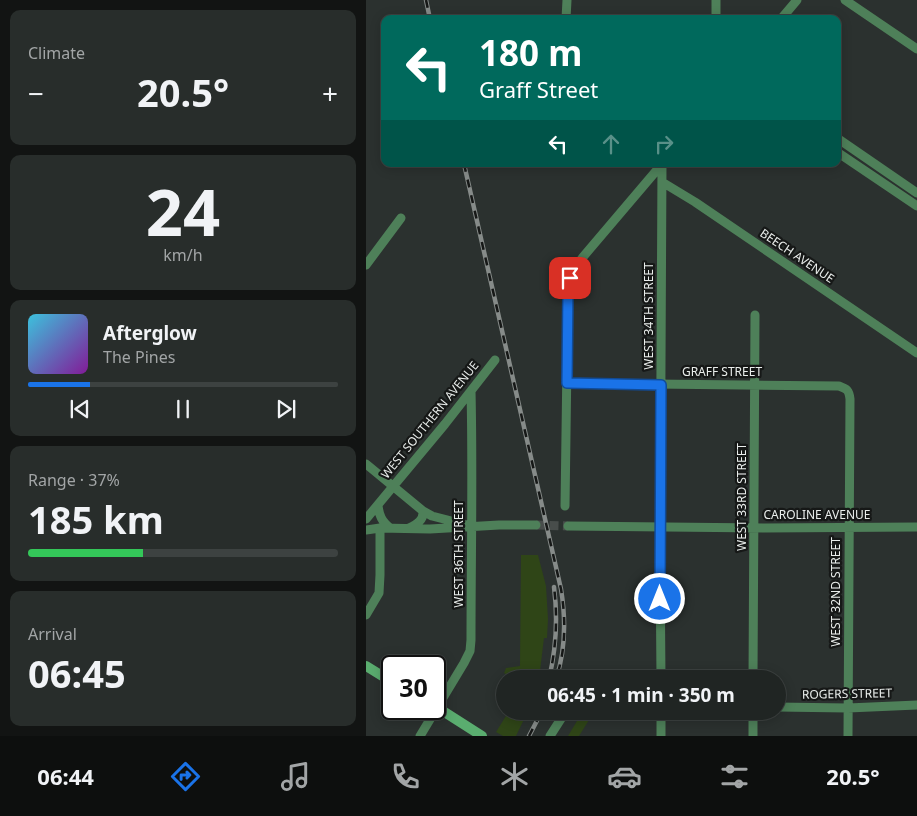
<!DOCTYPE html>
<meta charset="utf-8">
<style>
:root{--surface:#202523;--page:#282d2b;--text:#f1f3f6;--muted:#a2a5a6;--line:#3d4241;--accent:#1a73e8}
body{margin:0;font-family:"Noto Sans",sans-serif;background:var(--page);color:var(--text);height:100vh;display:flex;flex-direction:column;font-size:19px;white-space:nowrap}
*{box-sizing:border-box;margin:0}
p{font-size:16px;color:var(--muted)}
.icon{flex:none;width:28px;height:28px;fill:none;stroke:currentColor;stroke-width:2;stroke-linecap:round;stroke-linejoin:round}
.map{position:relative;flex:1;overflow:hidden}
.details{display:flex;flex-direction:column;gap:10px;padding:10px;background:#121413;width:366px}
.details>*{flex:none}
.guide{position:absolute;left:15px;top:15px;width:460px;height:152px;border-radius:10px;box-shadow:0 2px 12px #0003,0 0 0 1px var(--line);background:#00695c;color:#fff;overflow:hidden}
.speed{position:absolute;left:15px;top:655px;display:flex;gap:10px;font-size:25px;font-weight:700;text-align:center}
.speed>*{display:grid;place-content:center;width:65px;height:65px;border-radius:50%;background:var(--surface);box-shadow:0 2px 12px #0003,0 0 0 1px var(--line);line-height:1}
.speed .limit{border:2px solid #111;border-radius:8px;background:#fff;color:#111}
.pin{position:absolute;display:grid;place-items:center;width:42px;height:42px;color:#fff;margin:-21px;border-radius:10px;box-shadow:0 2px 8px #0006}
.me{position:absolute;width:55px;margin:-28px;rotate:0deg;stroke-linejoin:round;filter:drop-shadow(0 0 4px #0008)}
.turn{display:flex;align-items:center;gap:18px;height:105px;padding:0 15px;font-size:22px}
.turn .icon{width:65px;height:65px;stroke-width:2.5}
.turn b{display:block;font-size:35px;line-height:42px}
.lanes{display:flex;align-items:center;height:48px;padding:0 15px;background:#0003;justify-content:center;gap:25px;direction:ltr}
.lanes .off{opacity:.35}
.big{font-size:38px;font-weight:700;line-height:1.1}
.details .card{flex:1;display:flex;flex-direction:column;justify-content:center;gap:8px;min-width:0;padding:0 18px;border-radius:10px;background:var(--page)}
.details .dial{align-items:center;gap:0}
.dial b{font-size:65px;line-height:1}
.song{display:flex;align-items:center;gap:15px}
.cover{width:60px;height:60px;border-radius:8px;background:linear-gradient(135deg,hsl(190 70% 55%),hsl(290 70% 35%))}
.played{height:5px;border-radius:2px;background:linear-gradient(90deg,var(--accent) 20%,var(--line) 20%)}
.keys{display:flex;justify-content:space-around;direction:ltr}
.heat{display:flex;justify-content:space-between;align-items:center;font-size:28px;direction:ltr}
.charge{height:8px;border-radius:4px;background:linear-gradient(90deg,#34c759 37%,var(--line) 0)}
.trip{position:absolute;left:130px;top:670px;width:290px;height:50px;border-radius:25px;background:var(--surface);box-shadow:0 2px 12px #0003,0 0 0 1px var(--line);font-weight:700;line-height:50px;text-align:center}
.menu{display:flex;height:80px;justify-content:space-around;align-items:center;background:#0d0f0e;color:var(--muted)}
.menu .icon{width:35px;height:35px}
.menu .on{color:var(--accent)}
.menu b{font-size:22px;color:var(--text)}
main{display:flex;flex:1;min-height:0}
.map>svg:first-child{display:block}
</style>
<main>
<section class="details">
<div class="card"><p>Climate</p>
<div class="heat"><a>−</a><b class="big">20.5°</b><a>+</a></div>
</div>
<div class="card dial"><b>24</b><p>km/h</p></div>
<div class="card">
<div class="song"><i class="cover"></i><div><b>Afterglow</b><p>The Pines</p></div></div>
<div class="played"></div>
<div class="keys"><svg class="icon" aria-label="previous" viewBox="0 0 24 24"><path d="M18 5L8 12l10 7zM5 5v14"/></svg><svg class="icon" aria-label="pause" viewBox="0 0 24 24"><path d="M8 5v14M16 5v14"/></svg><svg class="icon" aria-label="next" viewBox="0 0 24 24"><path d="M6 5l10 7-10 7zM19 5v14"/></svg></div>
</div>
<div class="card"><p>Range · 37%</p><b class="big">185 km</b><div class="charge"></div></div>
<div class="card"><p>Arrival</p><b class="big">06:45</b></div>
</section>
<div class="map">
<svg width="551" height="736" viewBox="0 0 551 736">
<rect width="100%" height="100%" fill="#2b312f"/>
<path fill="#2f4517" d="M 155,555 L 172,555 L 180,586 L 182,619 L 181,638 L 178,638 L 173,679 L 147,679 L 138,673 L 140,668 L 154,666 Z
M 143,711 L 162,711 L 150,736 L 137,736 L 130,732 Z
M 207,714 L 219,714 L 219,718 L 223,720 L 213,736 L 202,736 L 211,721 L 205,718 Z"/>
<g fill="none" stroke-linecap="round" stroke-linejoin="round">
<path stroke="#484d4b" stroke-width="9" stroke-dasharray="9 4.5" stroke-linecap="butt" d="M 170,525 L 202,526"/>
<path stroke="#4e8059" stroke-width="9" d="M 479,0 L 551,49
M 200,19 L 201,0
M 350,19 L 350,0
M 415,19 L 431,0
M 471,138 L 551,193
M 471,152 L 551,206
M 296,182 L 329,202 L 551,353
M 0,265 L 35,218
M 201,383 L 473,386 C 481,389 483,390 484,399 L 482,736
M 0,464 L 57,511 L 66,516 L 101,525
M 12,505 C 13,516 16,521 24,528
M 199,506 L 202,289 C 204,276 209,268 217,257 L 296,164
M 0,519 L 79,424 L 129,360
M 202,526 L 398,528 L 551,527
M 43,528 C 51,524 58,520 57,511
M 0,530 L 14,528 L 64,529 L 133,525 L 170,525
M 0,615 L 13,593 L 14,575 L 14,528
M 295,679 L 294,559 L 296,164
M 387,679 L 389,315
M 411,707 L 482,708 L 551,705
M 387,711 L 387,736
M 54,736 L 98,663 L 104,651 L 105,640 C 105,557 107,474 105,391
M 184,736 L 200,711
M 295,736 L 295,711"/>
<path stroke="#5aad6f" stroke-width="10" d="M 0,666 L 26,682
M 69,706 L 116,736"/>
<g stroke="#868b89" stroke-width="4.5">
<path id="rail" d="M 60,0 L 64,19
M 98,164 L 195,589 C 200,620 200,649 190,679
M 183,679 C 190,649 192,618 188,587
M 163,736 L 176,711"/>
</g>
<use href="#rail" stroke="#161817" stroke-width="2.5" stroke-dasharray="8" stroke-linecap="butt"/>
</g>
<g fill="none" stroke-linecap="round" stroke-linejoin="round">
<g stroke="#114b97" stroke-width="12">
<path id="route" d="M 204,278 L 202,289 L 201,383 L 295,385 L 294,599"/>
</g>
<use href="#route" stroke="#1a73e8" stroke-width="9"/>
</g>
<g text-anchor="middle" stroke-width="4.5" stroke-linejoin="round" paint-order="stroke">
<g font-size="12" fill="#eaeeec" stroke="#161817">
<text transform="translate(431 256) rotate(34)" y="4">BEECH AVENUE</text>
<text transform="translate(283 316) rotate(-90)" y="4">WEST 34TH STREET</text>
<text x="356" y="376">GRAFF STREET</text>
<text transform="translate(64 420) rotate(-51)" y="4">WEST SOUTHERN AVENUE</text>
<text transform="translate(376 497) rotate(-90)" y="4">WEST 33RD STREET</text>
<text x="451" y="519">CAROLINE AVENUE</text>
<text transform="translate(93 554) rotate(-90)" y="4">WEST 36TH STREET</text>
<text transform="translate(470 592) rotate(-90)" y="4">WEST 32ND STREET</text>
<text transform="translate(481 694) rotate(-1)" y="4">ROGERS STREET</text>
</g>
</g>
</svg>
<div class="speed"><div class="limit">30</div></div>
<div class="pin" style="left:204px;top:278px;background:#d93025"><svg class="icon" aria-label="arrive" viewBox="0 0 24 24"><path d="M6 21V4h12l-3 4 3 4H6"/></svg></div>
<svg class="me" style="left:294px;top:599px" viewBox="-20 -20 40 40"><circle r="17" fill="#1a73e8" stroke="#fff" stroke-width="3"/><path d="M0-11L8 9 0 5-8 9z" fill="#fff"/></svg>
<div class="trip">06:45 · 1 min · 350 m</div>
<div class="guide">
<div class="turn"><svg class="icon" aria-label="left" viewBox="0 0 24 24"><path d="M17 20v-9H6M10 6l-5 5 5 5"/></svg><div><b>180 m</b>Graff Street</div></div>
<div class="lanes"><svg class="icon" aria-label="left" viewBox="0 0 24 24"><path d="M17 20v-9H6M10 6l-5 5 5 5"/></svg><svg class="icon off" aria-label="ahead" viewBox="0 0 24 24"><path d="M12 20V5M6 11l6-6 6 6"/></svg><svg class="icon off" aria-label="right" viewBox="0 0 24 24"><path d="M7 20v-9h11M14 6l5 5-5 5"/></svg></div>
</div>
</div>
</main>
<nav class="menu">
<b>06:44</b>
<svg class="icon on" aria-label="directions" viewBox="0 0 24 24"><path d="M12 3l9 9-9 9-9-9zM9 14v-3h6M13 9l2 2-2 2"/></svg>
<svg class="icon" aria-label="music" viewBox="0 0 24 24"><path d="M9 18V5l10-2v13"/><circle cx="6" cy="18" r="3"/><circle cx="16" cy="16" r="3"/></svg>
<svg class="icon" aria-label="phone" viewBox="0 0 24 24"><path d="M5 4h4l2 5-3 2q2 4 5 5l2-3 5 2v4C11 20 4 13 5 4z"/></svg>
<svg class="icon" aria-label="climate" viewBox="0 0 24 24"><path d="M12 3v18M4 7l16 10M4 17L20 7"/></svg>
<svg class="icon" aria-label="car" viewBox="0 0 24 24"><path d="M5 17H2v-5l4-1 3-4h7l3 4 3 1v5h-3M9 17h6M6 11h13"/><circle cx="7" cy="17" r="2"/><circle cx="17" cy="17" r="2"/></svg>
<svg class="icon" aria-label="filters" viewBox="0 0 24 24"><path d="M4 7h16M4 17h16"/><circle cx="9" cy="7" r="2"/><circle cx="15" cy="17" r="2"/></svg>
<b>20.5°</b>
</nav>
